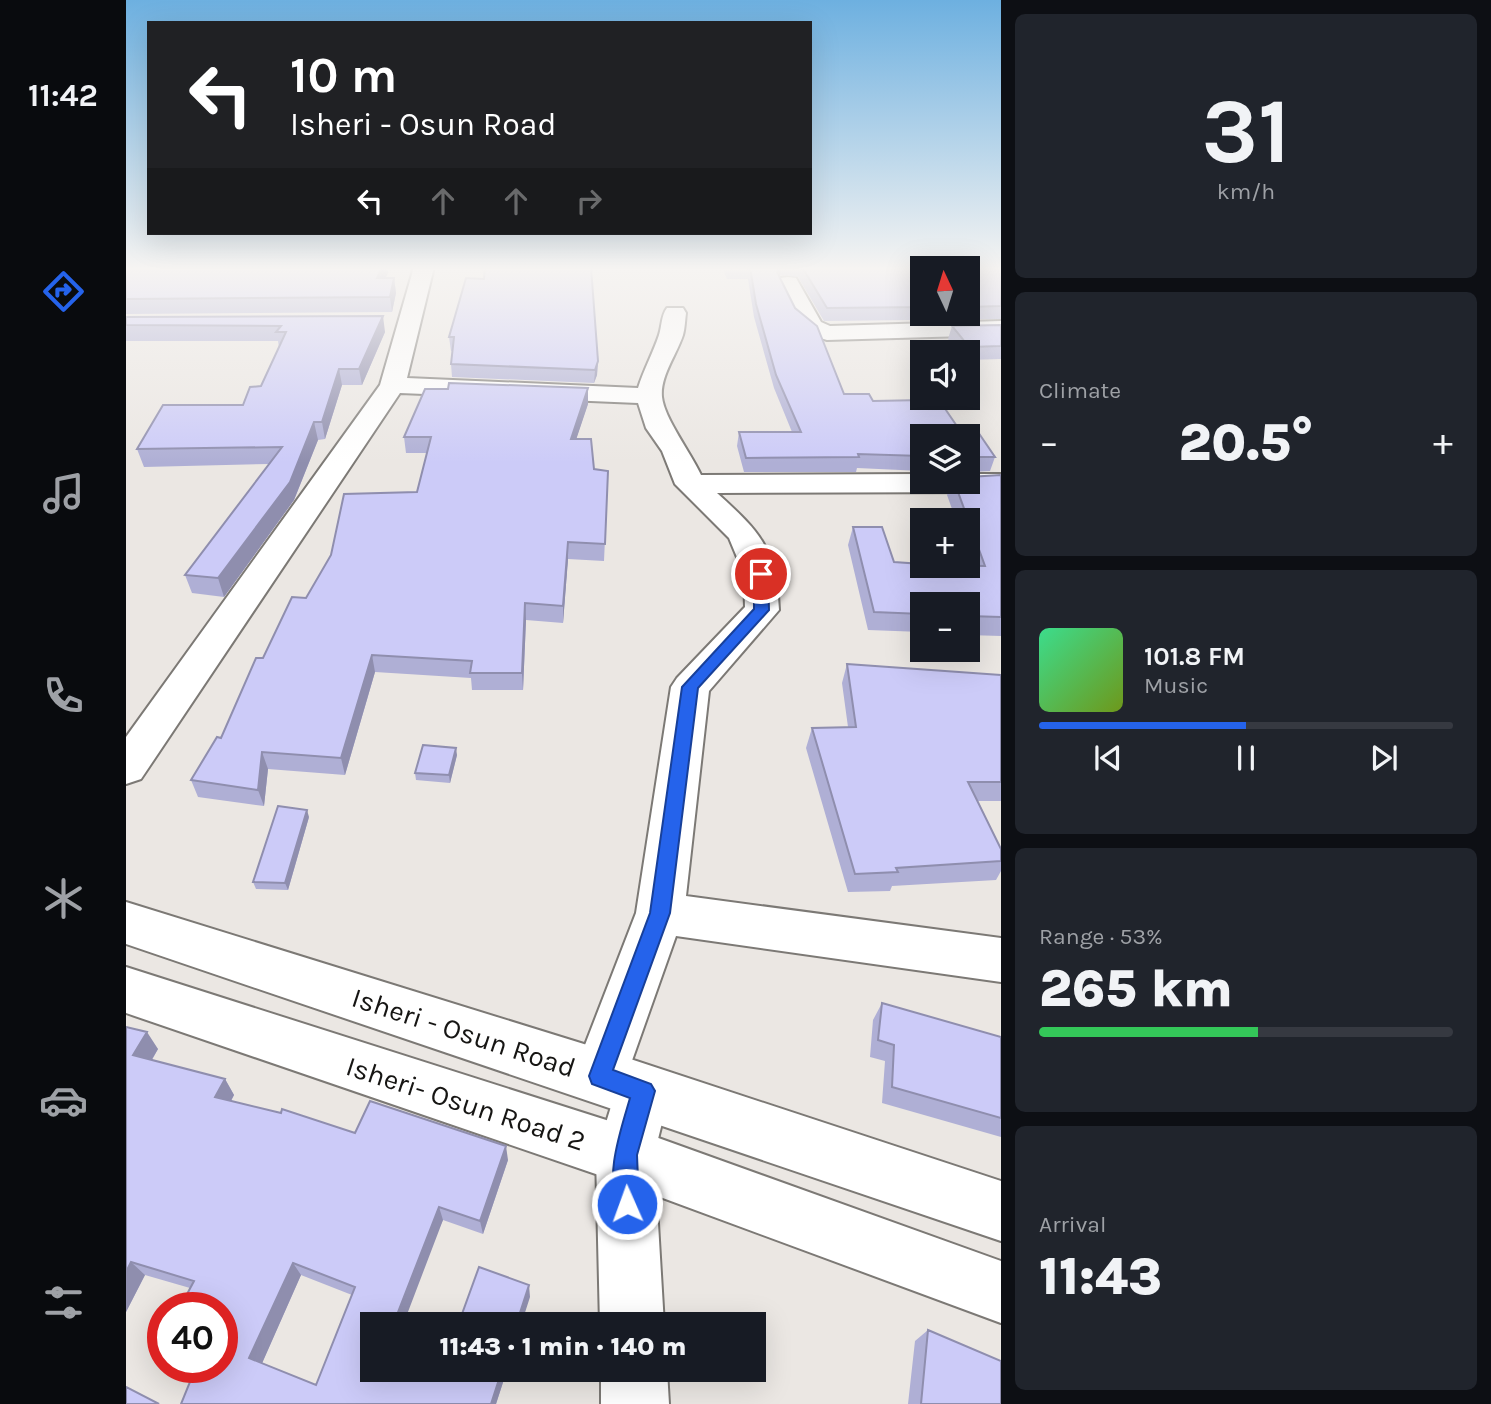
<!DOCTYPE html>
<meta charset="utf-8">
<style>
:root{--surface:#171b24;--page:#20242c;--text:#f1f3f6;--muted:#9ea1a6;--line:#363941;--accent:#2563eb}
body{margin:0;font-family:Karla,sans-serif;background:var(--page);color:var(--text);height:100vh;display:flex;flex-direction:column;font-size:26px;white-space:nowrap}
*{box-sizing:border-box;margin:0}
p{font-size:23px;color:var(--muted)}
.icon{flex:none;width:38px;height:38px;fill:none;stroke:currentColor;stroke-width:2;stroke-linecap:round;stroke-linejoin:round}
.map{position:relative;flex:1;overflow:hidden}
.panel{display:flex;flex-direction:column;gap:14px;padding:14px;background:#0d0f14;width:490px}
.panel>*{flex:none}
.guide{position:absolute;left:21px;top:21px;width:665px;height:214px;border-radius:0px;box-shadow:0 7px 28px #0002;background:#202124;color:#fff;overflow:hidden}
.needle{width:46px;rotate:356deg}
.controls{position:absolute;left:784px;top:256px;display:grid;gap:14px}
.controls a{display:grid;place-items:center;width:70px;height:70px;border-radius:0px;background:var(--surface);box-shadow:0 7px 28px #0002;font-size:35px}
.speed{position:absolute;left:21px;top:1292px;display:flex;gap:14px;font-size:35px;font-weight:700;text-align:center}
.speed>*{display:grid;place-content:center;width:91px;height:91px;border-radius:50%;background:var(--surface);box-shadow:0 7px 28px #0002;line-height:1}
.speed .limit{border:10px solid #d22;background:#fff;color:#111}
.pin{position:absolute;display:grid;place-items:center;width:60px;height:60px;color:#fff;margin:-30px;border:4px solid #fff;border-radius:50%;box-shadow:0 2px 7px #0007}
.me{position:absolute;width:77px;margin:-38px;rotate:358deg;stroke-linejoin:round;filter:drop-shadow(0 0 5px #0008)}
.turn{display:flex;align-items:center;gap:24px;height:147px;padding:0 28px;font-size:32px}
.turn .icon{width:91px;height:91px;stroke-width:2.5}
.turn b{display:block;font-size:49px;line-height:60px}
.lanes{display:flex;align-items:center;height:66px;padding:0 28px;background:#0003;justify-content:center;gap:35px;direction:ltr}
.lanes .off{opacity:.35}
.big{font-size:52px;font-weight:800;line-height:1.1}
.panel .card{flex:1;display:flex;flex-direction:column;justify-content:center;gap:10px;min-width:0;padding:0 24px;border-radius:10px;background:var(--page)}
.panel .dial{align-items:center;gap:0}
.dial b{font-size:91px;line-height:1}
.song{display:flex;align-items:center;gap:21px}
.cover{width:84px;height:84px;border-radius:10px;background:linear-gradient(135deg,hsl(150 70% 55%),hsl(80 70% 35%))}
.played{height:7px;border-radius:4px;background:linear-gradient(90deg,var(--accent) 50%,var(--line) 50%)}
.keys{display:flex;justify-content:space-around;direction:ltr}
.heat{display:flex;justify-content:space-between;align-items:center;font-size:38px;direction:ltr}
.charge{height:10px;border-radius:5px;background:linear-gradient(90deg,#34c759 53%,var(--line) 0)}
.trip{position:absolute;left:234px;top:1312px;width:406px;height:70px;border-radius:0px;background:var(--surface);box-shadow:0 7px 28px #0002;font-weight:800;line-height:70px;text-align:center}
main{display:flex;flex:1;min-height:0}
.tabs{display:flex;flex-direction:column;width:126px;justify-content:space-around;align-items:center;background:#090b0e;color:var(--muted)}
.tabs .icon{width:49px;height:49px}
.tabs .selected{color:var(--accent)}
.tabs b{font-size:32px;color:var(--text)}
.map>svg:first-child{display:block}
</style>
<main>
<nav class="tabs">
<b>11:42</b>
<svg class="icon selected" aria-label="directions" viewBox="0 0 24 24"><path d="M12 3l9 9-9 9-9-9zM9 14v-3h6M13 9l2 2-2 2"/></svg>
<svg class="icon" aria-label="music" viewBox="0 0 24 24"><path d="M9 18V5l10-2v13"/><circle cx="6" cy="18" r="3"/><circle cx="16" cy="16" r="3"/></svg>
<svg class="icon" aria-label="phone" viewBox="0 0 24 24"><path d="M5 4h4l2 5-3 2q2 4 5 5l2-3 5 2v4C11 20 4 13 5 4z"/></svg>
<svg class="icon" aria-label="climate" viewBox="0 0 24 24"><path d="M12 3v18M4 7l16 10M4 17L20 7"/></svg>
<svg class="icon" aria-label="car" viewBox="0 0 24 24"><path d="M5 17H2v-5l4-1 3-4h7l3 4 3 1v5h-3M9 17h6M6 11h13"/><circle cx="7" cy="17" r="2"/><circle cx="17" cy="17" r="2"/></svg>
<svg class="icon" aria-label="filters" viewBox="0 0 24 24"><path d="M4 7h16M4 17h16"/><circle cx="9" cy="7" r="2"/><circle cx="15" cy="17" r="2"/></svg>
</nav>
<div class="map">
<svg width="875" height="1404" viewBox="0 0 875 1404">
<rect width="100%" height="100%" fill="#ebe7e3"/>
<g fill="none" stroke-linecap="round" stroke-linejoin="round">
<g stroke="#7c7975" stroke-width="4">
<path id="minor" d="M 288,267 L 308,267 L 281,378 L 512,388 C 518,369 527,353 533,335 C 536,326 535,316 541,308 L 557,308 L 560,313 C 559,320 559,328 557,335 C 551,354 534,376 536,397 C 538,418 565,453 575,475 L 796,474 L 796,481 L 842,481 L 842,474 L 875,474 L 875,492 L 591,493 C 635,533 650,548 653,610 L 583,691 L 560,896 L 875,938 L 875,982 L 550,936 L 503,1069 L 517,1064 L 536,1072 L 544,1091 L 528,1155 L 538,1325 L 474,1325 L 470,1155 L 488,1097 L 474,1103 L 455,1095 L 447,1076 L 510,913 L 545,687 L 551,678 L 619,607 L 618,574 L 603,538 L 549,484 L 536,451 L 520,428 L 512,403 L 274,393 L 15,779 L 0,784 L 0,737 L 254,385 Z
M 662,277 L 670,278 L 695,322 L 704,326 L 875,321 L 875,335 L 701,340 C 668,332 666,311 651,283 L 654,278 Z
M 475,1370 L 541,1370 L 543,1404 L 475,1404 Z"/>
</g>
<g stroke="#7c7975" stroke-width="4">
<path id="major" d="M 0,902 L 474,1049 L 875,1181 L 875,1241 L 0,944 Z
M 0,967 L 499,1126 L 875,1261 L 875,1323 L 499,1184 L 0,1013 Z"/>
</g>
<use href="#minor" fill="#fff" fill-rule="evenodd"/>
<use href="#major" fill="#fff" fill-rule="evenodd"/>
</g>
<path fill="#afafd5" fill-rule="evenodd" d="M 0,267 L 261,267 L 262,273 L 259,278 L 268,278 L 270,293 L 266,312 L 0,314 Z
M 596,267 L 875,267 L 875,319 L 698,321 L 672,277 L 654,275 L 653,277 L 669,308 L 691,326 L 718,394 L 743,394 L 747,401 L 789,400 L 792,388 L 796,386 L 796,397 L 811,397 L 835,432 L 852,432 L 869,457 L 864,471 L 842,472 L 842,436 L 796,436 L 796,471 L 731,468 L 730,472 L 618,472 L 611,446 L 613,432 L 666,432 L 648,388 L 628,317 L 622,279 L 601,279 ZM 796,268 L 842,268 L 842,313 L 796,313 Z
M 340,278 L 472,361 L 471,375 L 468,383 L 326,377 L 325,364 L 326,351 L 325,351 L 323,337 Z
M 0,317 L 259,332 L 236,385 L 216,385 L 199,439 L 192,440 L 168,500 L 98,597 L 66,593 L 59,575 L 143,464 L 18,467 L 11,449 L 117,405 L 135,386 L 153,348 L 152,341 L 0,341 Z
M 875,325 L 875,359 L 842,360 L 842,352 L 832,352 L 822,339 L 826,326 Z
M 462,388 L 462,404 L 450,439 L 468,469 L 482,471 L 478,561 L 442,559 L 437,623 L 400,620 L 397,690 L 346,690 L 345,678 L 249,672 L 219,775 L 142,769 L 138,806 L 72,797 L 65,780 L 95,738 L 137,658 L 180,598 L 291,492 L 301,453 L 280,453 L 278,437 Z
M 875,475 L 875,636 L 842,635 L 842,604 L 796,604 L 796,632 L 742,630 L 722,545 L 727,527 L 768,562 L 846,566 L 842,554 L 842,520 L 830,520 L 821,495 L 826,481 L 842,481 Z
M 721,664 L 875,675 L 875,801 L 852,801 L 875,849 L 875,871 L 870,880 L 766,886 L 764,891 L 722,892 L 680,748 L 686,728 L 722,727 L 716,683 Z
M 331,755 L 324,783 L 290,780 L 289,773 Z
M 183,817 L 162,890 L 130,889 L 127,882 Z
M 756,1003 L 875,1037 L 875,1137 L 756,1103 L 759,1061 L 744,1057 L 747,1020 Z
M 0,1027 L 32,1049 L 26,1060 L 99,1079 L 108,1095 L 105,1101 L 229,1133 L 382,1160 L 357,1234 L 317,1220 L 247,1370 L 381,1370 L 370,1404 L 55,1404 L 96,1307 L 72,1307 L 60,1296 L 64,1288 L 19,1275 L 0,1312 ZM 175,1275 L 226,1295 L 190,1385 L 136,1363 Z
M 802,1330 L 875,1404 L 782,1404 L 789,1341 Z"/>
<path fill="#8f8eae" d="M 256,267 L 261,267 L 262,273 L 253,293 L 251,278 Z
M 654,267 L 655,267 L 654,275 L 649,284 L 651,272 Z
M 268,278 L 270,293 L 266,312 L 264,297 Z
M 257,316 L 259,332 L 236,385 L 233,369 Z
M 472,361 L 471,375 L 468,383 L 469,370 Z
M 213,369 L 216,385 L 199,439 L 196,422 Z
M 462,388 L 462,404 L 445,455 L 445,439 Z
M 188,422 L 192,440 L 168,500 L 98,597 L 92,578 Z
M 442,542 L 442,559 L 437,623 L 437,606 Z
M 399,603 L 400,620 L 397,690 L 396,673 Z
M 246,655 L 249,672 L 219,775 L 215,758 Z
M 330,748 L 331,755 L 324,783 L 323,775 Z
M 136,752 L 142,769 L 138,806 L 132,790 Z
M 181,810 L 183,817 L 162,890 L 159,883 Z
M 21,1032 L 32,1049 L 19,1071 L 7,1055 Z
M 99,1079 L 108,1095 L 99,1112 L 89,1097 Z
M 380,1146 L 382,1160 L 357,1234 L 354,1221 Z
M 313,1207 L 317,1220 L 277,1325 L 267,1325 Z
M 5,1262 L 19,1275 L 0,1312 L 0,1272 Z
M 167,1263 L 175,1275 L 134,1368 L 123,1358 Z
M 403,1285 L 404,1297 L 395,1325 L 390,1325 Z
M 376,1370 L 381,1370 L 370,1404 L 365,1404 Z"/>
<path fill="#cccbf8" stroke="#8f8eae" stroke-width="2" fill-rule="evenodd" d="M 0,267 L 256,267 L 251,278 L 268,278 L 264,297 L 0,299 Z
M 359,267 L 465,267 L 472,361 L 469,370 L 325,364 L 328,337 L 323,337 L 340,278 L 358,279 Z
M 624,267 L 654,267 L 651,272 L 669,308 L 691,326 L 718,394 L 743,394 L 747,401 L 797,400 L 792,388 L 796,386 L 796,397 L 811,397 L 835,432 L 852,432 L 869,457 L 847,457 L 844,464 L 842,464 L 842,436 L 796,436 L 796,456 L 732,454 L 733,457 L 620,458 L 613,432 L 675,432 L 650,375 L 630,304 Z
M 676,267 L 875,267 L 875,306 L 842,307 L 842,268 L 796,268 L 796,307 L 701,308 Z
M 257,316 L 233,369 L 213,369 L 196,422 L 188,422 L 164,482 L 92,578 L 59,575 L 156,447 L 11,449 L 37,405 L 117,405 L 124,387 L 135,386 L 160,332 L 150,332 L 155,326 L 0,325 L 0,317 Z
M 875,325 L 875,346 L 843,347 L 826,326 Z
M 323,383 L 462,388 L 445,439 L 465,439 L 468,469 L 482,471 L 479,544 L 442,542 L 437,606 L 399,603 L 396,673 L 344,673 L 346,661 L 246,655 L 215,758 L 136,752 L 132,790 L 65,780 L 91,737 L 95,738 L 130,658 L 137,658 L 166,597 L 180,598 L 205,555 L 218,494 L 291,492 L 305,437 L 278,437 L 299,389 L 322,389 Z
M 875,475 L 875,617 L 842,616 L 842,604 L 796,604 L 796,614 L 748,612 L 727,527 L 756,527 L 768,562 L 796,564 L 796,565 L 859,566 L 828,481 L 842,481 L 842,477 Z
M 721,664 L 875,675 L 875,782 L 842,782 L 875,849 L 875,861 L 770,868 L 772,872 L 729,874 L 686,728 L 730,727 Z
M 297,745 L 330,748 L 323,775 L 289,773 Z
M 152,806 L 181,810 L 159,883 L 127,882 Z
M 756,1003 L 875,1037 L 875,1118 L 766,1087 L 768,1045 L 752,1040 Z
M 0,1027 L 21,1032 L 7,1055 L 99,1079 L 89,1097 L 155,1113 L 156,1109 L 229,1133 L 244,1101 L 380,1146 L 354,1221 L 313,1207 L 267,1325 L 247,1325 L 247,1370 L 376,1370 L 365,1404 L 55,1404 L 70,1367 L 96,1367 L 96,1307 L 87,1307 L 60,1296 L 68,1281 L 5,1262 L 0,1272 ZM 167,1263 L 229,1287 L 190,1385 L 123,1358 Z
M 353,1267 L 403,1285 L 390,1325 L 332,1325 Z
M 802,1330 L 875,1361 L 875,1404 L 795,1404 Z
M 0,1387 L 33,1404 L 0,1404 Z"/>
<linearGradient id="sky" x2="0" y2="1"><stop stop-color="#6db0e0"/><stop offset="0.58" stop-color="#f6f4f2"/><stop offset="1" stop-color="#f6f4f2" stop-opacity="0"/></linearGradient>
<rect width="875" height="463" fill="url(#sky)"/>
<path fill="#2563eb" stroke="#184099" stroke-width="2" d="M 635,569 L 642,574 L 643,610 L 572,688 L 544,913 L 487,1070 L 525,1084 L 529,1091 L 511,1155 L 513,1204 L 510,1212 L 501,1216 L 493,1212 C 478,1176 494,1133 504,1098 L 466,1084 L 463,1076 L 524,913 L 556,687 L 628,609 L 628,574 Z"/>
<g text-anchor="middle" stroke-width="7" stroke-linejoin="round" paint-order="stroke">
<g font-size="28" fill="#161513" stroke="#fff">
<text transform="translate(338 1032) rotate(18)" y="10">Isheri - Osun Road</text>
<text transform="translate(340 1103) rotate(18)" y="10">Isheri- Osun Road 2</text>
</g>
</g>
</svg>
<div class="controls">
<a><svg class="needle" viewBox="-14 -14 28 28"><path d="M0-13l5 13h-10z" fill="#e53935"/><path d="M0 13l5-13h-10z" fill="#9ea1a6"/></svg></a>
<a><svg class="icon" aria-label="sound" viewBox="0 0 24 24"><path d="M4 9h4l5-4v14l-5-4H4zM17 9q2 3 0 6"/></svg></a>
<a><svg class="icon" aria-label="layers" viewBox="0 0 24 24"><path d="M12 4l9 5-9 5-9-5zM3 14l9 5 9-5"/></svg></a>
<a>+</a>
<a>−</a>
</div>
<div class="speed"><div class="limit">40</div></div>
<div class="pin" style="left:635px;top:574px;background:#d93025"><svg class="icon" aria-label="arrive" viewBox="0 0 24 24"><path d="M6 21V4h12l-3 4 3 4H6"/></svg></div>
<svg class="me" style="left:501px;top:1204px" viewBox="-20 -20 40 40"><circle r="17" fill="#2563eb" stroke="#fff" stroke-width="3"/><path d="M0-11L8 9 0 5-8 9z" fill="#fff"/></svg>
<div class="trip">11:43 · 1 min · 140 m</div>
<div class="guide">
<div class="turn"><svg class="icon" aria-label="left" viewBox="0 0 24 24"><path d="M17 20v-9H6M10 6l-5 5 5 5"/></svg><div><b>10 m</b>Isheri - Osun Road</div></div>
<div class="lanes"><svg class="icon" aria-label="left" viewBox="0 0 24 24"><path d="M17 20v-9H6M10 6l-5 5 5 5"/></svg><svg class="icon off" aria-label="ahead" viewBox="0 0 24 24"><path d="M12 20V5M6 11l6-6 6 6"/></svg><svg class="icon off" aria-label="ahead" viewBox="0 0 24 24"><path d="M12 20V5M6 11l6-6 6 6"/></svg><svg class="icon off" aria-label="right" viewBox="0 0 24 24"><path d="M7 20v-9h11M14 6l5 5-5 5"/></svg></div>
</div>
</div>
<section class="panel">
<div class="card dial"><b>31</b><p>km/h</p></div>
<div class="card"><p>Climate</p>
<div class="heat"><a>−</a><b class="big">20.5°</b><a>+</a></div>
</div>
<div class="card">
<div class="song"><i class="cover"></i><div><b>101.8 FM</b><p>Music</p></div></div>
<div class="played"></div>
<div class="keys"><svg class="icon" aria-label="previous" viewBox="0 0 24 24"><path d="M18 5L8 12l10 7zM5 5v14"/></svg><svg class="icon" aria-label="pause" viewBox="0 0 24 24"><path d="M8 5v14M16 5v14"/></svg><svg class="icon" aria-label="next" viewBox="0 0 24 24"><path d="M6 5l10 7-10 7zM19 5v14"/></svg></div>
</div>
<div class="card"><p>Range · 53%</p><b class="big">265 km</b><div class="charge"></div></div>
<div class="card"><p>Arrival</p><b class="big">11:43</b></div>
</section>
</main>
